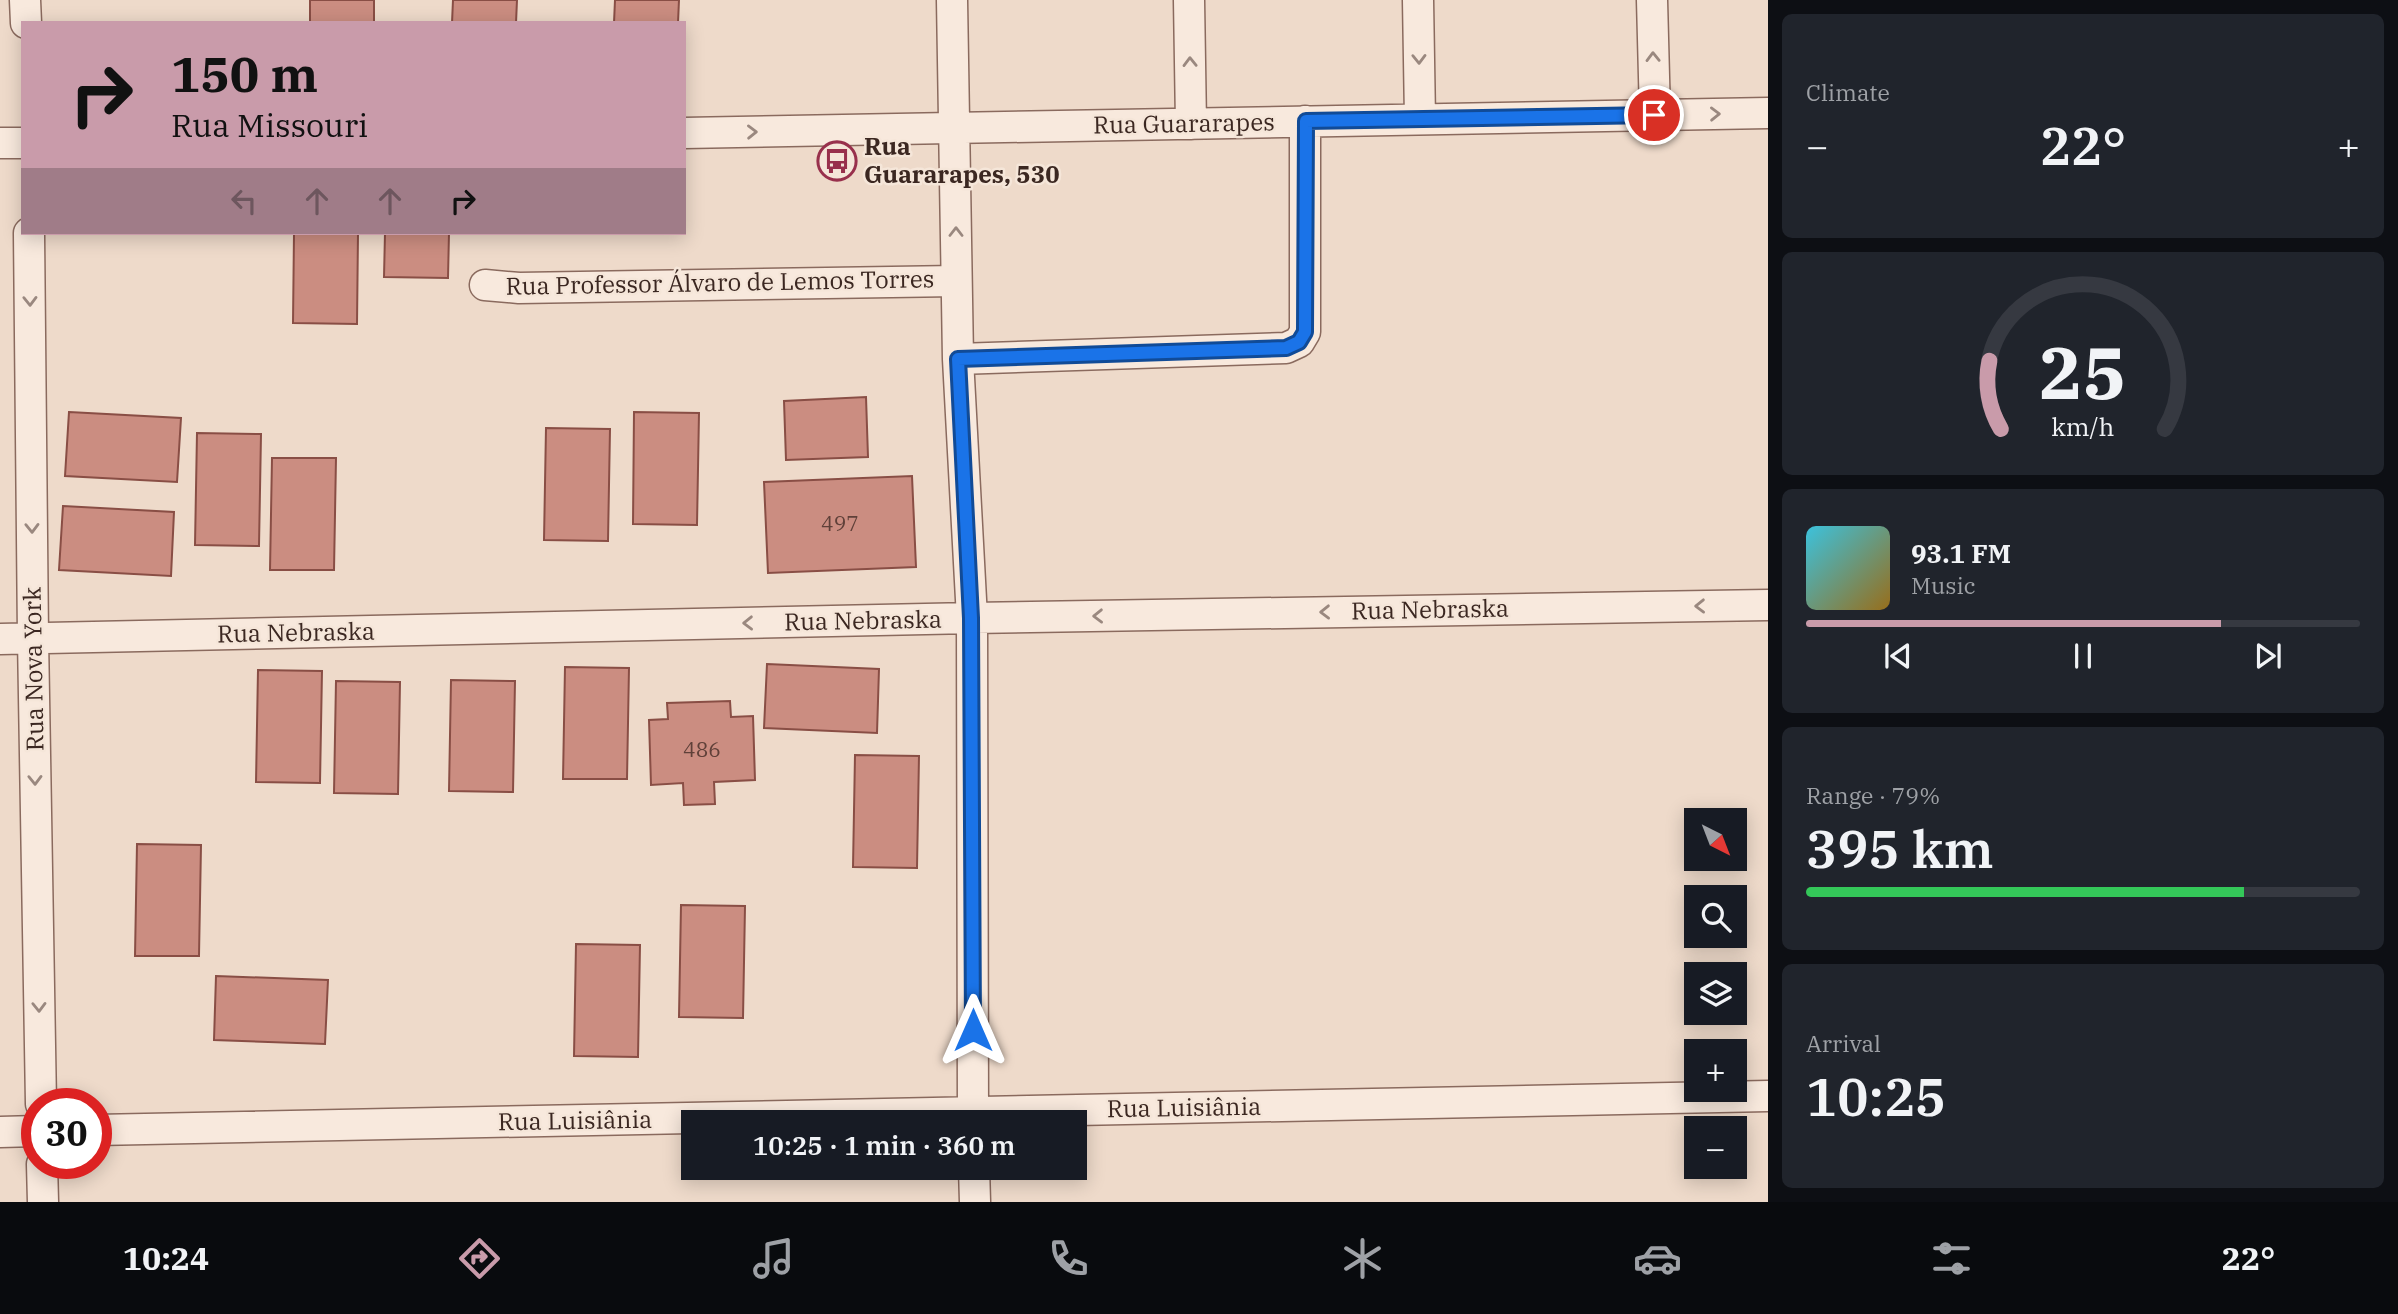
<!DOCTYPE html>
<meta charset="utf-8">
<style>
:root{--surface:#171b24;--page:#20242c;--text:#f1f3f6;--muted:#9ea1a6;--line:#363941;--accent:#c99baa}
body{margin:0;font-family:"IBM Plex Serif",serif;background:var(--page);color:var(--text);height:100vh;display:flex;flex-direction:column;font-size:26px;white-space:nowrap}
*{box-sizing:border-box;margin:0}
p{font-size:23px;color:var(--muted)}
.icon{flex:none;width:38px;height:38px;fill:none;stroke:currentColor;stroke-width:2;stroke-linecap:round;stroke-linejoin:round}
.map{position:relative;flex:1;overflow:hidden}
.drawer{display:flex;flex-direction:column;gap:14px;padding:14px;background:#0d0f14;width:630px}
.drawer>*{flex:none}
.top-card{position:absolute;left:21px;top:21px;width:665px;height:214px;border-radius:0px;box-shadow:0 4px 18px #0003;background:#c99baa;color:#111;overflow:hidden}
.needle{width:46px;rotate:138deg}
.controls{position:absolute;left:1684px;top:808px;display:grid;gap:14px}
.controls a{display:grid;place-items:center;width:63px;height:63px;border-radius:0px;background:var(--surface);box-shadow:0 4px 18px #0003;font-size:35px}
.speed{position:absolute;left:21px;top:1088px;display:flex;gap:14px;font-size:35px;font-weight:700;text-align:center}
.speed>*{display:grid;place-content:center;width:91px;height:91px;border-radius:50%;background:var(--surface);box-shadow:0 4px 18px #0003;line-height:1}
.speed .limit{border:10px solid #d22;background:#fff;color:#111}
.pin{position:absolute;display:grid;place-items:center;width:60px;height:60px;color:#fff;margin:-30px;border:4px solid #fff;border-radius:50%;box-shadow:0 2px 7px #0007}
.me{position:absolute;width:77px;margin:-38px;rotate:0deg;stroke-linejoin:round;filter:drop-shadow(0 0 5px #0008)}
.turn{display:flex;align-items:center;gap:24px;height:147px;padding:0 35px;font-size:32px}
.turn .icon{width:91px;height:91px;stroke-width:2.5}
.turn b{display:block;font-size:49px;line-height:60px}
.lanes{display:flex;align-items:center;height:66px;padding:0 35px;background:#0003;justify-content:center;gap:35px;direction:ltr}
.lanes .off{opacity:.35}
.big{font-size:52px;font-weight:600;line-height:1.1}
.drawer .widget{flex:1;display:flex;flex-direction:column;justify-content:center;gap:10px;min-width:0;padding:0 24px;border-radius:10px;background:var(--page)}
.drawer .dial{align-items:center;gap:0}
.dial svg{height:182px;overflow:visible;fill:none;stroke:var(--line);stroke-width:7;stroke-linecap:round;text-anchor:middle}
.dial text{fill:var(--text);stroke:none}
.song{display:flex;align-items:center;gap:21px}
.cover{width:84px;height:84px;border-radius:10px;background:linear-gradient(135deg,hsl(190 70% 55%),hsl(40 70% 35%))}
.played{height:7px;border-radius:4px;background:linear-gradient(90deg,var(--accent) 75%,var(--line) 75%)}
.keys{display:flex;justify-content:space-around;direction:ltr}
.heat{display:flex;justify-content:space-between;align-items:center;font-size:38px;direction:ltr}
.charge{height:10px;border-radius:5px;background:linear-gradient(90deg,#34c759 79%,var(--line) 0)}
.trip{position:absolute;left:681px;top:1110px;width:406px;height:70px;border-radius:0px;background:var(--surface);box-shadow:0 4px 18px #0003;font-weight:600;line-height:70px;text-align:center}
.tabs{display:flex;height:112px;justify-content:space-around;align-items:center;background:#090b0e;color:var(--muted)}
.tabs .icon{width:49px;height:49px}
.tabs .selected{color:var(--accent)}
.tabs b{font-size:32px;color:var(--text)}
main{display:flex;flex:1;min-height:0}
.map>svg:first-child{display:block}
</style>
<main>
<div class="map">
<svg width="1768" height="1202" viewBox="0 0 1768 1202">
<rect width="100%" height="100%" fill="#eedaca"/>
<path fill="#cb8d81" stroke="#894e45" stroke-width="2" d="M 310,0 L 374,0 L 374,23 L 310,23 Z
M 453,0 L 517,0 L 516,23 L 452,23 Z
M 615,0 L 679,0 L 678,23 L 614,23 Z
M 294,233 L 358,233 L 357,324 L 293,323 Z
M 385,233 L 449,233 L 448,278 L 384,277 Z
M 866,397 L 868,457 L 786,460 L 784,401 Z
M 69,412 L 181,418 L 177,482 L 65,476 Z
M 634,412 L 699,413 L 697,525 L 633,524 Z
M 546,428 L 610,429 L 608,541 L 544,540 Z
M 197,433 L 261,434 L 259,546 L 195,545 Z
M 272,458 L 336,458 L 334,570 L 270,570 Z
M 912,476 L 916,567 L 768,573 L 764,482 Z
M 63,506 L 174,512 L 171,576 L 59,570 Z
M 767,664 L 879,669 L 877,733 L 764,728 Z
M 565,667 L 629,668 L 627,779 L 563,779 Z
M 258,670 L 322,671 L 320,783 L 256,782 Z
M 451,680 L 515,681 L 513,792 L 449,791 Z
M 336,681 L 400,682 L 398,794 L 334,793 Z
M 730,701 L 731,717 L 753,716 L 755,780 L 714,782 L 715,804 L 684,805 L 683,783 L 651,785 L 649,720 L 668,719 L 667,703 Z
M 855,755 L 919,756 L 917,868 L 853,867 Z
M 137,844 L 201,845 L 199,956 L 135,956 Z
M 681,905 L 745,906 L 743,1018 L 679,1017 Z
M 576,944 L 640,945 L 638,1057 L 574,1056 Z
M 216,976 L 328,980 L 325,1044 L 214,1040 Z"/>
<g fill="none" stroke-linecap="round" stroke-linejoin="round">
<g stroke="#8a6a5e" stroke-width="33">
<path id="minor" d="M 25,0 L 26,23
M 952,0 L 958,359 L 972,618 L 973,1122
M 1189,0 L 1191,124
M 1418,0 L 1420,119
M 1652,0 L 1655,115
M 684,133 L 1768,113
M 0,143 L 23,143
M 29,233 L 33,638 L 41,1104
M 485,285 L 519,288 L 956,281
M 958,359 L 1286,348 L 1299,342 L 1305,332 L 1305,121
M 0,639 L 972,618 L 1768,605
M 96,1130 L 1768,1096
M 0,1132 L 37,1131
M 42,1164 L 43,1202
M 974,1167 L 975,1202"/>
</g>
<use href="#minor" stroke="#f8e9dd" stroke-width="30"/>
</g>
<defs><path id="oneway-chevron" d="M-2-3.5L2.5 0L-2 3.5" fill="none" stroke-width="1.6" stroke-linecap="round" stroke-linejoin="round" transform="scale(1.75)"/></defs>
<g stroke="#9a887f">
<use href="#oneway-chevron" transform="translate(1653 57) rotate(-91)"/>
<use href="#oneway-chevron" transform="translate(1419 59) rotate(89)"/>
<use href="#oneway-chevron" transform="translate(1190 62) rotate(-91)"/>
<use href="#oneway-chevron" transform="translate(1715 114) rotate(-1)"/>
<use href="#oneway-chevron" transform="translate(752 132) rotate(-1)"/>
<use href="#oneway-chevron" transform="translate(956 232) rotate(-90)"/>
<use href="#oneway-chevron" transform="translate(30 301) rotate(89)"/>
<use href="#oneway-chevron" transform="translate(32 528) rotate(89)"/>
<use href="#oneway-chevron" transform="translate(1700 606) rotate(179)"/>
<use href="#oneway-chevron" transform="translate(1325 612) rotate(179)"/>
<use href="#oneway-chevron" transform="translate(1098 616) rotate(179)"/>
<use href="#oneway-chevron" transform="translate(748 623) rotate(179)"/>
<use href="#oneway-chevron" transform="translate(35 780) rotate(89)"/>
<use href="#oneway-chevron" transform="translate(39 1007) rotate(89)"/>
</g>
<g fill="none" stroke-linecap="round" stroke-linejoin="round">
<g stroke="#114b97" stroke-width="18">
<path id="route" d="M 973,1030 L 971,618 L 958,359 L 1286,348 L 1299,342 L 1305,332 L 1306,121 L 1654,115"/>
</g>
<use href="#route" stroke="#1a73e8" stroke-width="12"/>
</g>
<defs>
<g id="bus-ring" transform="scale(2.0125)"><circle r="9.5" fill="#f5e6d9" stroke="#98304c" stroke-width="1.5"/><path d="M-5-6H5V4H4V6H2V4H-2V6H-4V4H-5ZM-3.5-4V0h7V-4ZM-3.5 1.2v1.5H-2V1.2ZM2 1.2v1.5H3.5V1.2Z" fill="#98304c"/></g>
</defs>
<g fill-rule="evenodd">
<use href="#bus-ring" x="837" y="161"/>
</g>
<g text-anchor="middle" stroke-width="5" stroke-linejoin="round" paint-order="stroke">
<g font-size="21" fill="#5f4039">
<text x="840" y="531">497</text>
<text x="702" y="757">486</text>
</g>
<g font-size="24" fill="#3b2721" stroke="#f5e6d9">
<text transform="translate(1184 124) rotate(-1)" y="8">Rua Guararapes</text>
<text transform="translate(720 283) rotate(-1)" y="8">Rua Professor Álvaro de Lemos Torres</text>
<text transform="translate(1430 610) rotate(-1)" y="8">Rua Nebraska</text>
<text transform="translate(863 621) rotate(-1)" y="8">Rua Nebraska</text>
<text transform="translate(296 633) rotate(-1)" y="8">Rua Nebraska</text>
<text transform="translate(34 669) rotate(-91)" y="8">Rua Nova York</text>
<text transform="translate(1184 1108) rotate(-1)" y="8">Rua Luisiânia</text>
<text transform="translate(575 1121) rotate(-1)" y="8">Rua Luisiânia</text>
</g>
<g font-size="24" font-weight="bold" fill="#3b2721" stroke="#f5e6d9" text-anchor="start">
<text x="864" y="155">Rua<tspan x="864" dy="28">Guararapes, 530</tspan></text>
</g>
</g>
</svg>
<div class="controls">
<a><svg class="needle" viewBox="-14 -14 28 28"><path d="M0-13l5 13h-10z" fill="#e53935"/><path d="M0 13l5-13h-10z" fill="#9ea1a6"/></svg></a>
<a><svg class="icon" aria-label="search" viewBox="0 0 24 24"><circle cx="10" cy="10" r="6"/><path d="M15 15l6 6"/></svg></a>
<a><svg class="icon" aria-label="layers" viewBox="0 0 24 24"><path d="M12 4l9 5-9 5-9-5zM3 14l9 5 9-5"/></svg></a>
<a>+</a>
<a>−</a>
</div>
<div class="speed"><div class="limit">30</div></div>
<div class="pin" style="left:1654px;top:115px;background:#d93025"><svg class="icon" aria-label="arrive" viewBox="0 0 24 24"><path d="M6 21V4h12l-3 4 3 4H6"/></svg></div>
<svg class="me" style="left:973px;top:1030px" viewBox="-20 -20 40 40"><path d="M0-17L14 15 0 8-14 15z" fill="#1a73e8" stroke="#fff" stroke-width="4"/></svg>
<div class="trip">10:25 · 1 min · 360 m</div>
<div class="top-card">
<div class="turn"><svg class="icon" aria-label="right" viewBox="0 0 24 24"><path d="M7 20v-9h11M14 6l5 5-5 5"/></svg><div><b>150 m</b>Rua Missouri</div></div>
<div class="lanes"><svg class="icon off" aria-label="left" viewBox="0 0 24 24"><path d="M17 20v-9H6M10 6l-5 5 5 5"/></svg><svg class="icon off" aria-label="ahead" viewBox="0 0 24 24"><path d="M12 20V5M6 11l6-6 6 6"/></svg><svg class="icon off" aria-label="ahead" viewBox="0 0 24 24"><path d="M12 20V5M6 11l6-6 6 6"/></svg><svg class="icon" aria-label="right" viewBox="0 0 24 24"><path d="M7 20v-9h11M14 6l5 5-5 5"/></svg></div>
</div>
</div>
<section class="drawer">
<div class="widget"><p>Climate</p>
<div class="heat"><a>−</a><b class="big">22°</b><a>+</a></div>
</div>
<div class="widget dial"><svg viewBox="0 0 100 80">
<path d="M14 69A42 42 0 1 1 86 69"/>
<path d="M14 69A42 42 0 0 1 9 39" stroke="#c99baa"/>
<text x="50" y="56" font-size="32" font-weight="700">25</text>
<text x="50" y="72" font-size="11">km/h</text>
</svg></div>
<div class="widget">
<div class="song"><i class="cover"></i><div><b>93.1 FM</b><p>Music</p></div></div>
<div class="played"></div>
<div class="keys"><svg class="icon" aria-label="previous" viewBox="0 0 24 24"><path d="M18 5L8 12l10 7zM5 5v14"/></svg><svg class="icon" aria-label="pause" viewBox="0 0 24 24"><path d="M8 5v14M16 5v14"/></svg><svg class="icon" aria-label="next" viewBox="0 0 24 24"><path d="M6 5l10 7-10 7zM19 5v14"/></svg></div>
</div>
<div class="widget"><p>Range · 79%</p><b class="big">395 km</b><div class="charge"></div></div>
<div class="widget"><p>Arrival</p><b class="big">10:25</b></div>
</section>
</main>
<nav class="tabs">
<b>10:24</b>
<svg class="icon selected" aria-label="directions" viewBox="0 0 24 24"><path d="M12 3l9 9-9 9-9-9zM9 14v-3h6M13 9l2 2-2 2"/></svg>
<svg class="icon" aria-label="music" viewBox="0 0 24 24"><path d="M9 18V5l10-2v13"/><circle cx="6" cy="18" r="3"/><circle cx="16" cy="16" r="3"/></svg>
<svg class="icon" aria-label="phone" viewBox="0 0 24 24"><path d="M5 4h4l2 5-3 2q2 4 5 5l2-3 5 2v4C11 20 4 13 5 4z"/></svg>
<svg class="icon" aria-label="climate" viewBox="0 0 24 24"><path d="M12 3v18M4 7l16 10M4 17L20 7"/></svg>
<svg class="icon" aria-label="car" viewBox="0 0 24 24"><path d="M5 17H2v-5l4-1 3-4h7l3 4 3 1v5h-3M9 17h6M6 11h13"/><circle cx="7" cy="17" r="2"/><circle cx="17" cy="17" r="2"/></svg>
<svg class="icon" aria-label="filters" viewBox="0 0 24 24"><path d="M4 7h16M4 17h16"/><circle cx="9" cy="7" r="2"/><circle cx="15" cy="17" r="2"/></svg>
<b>22°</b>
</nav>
